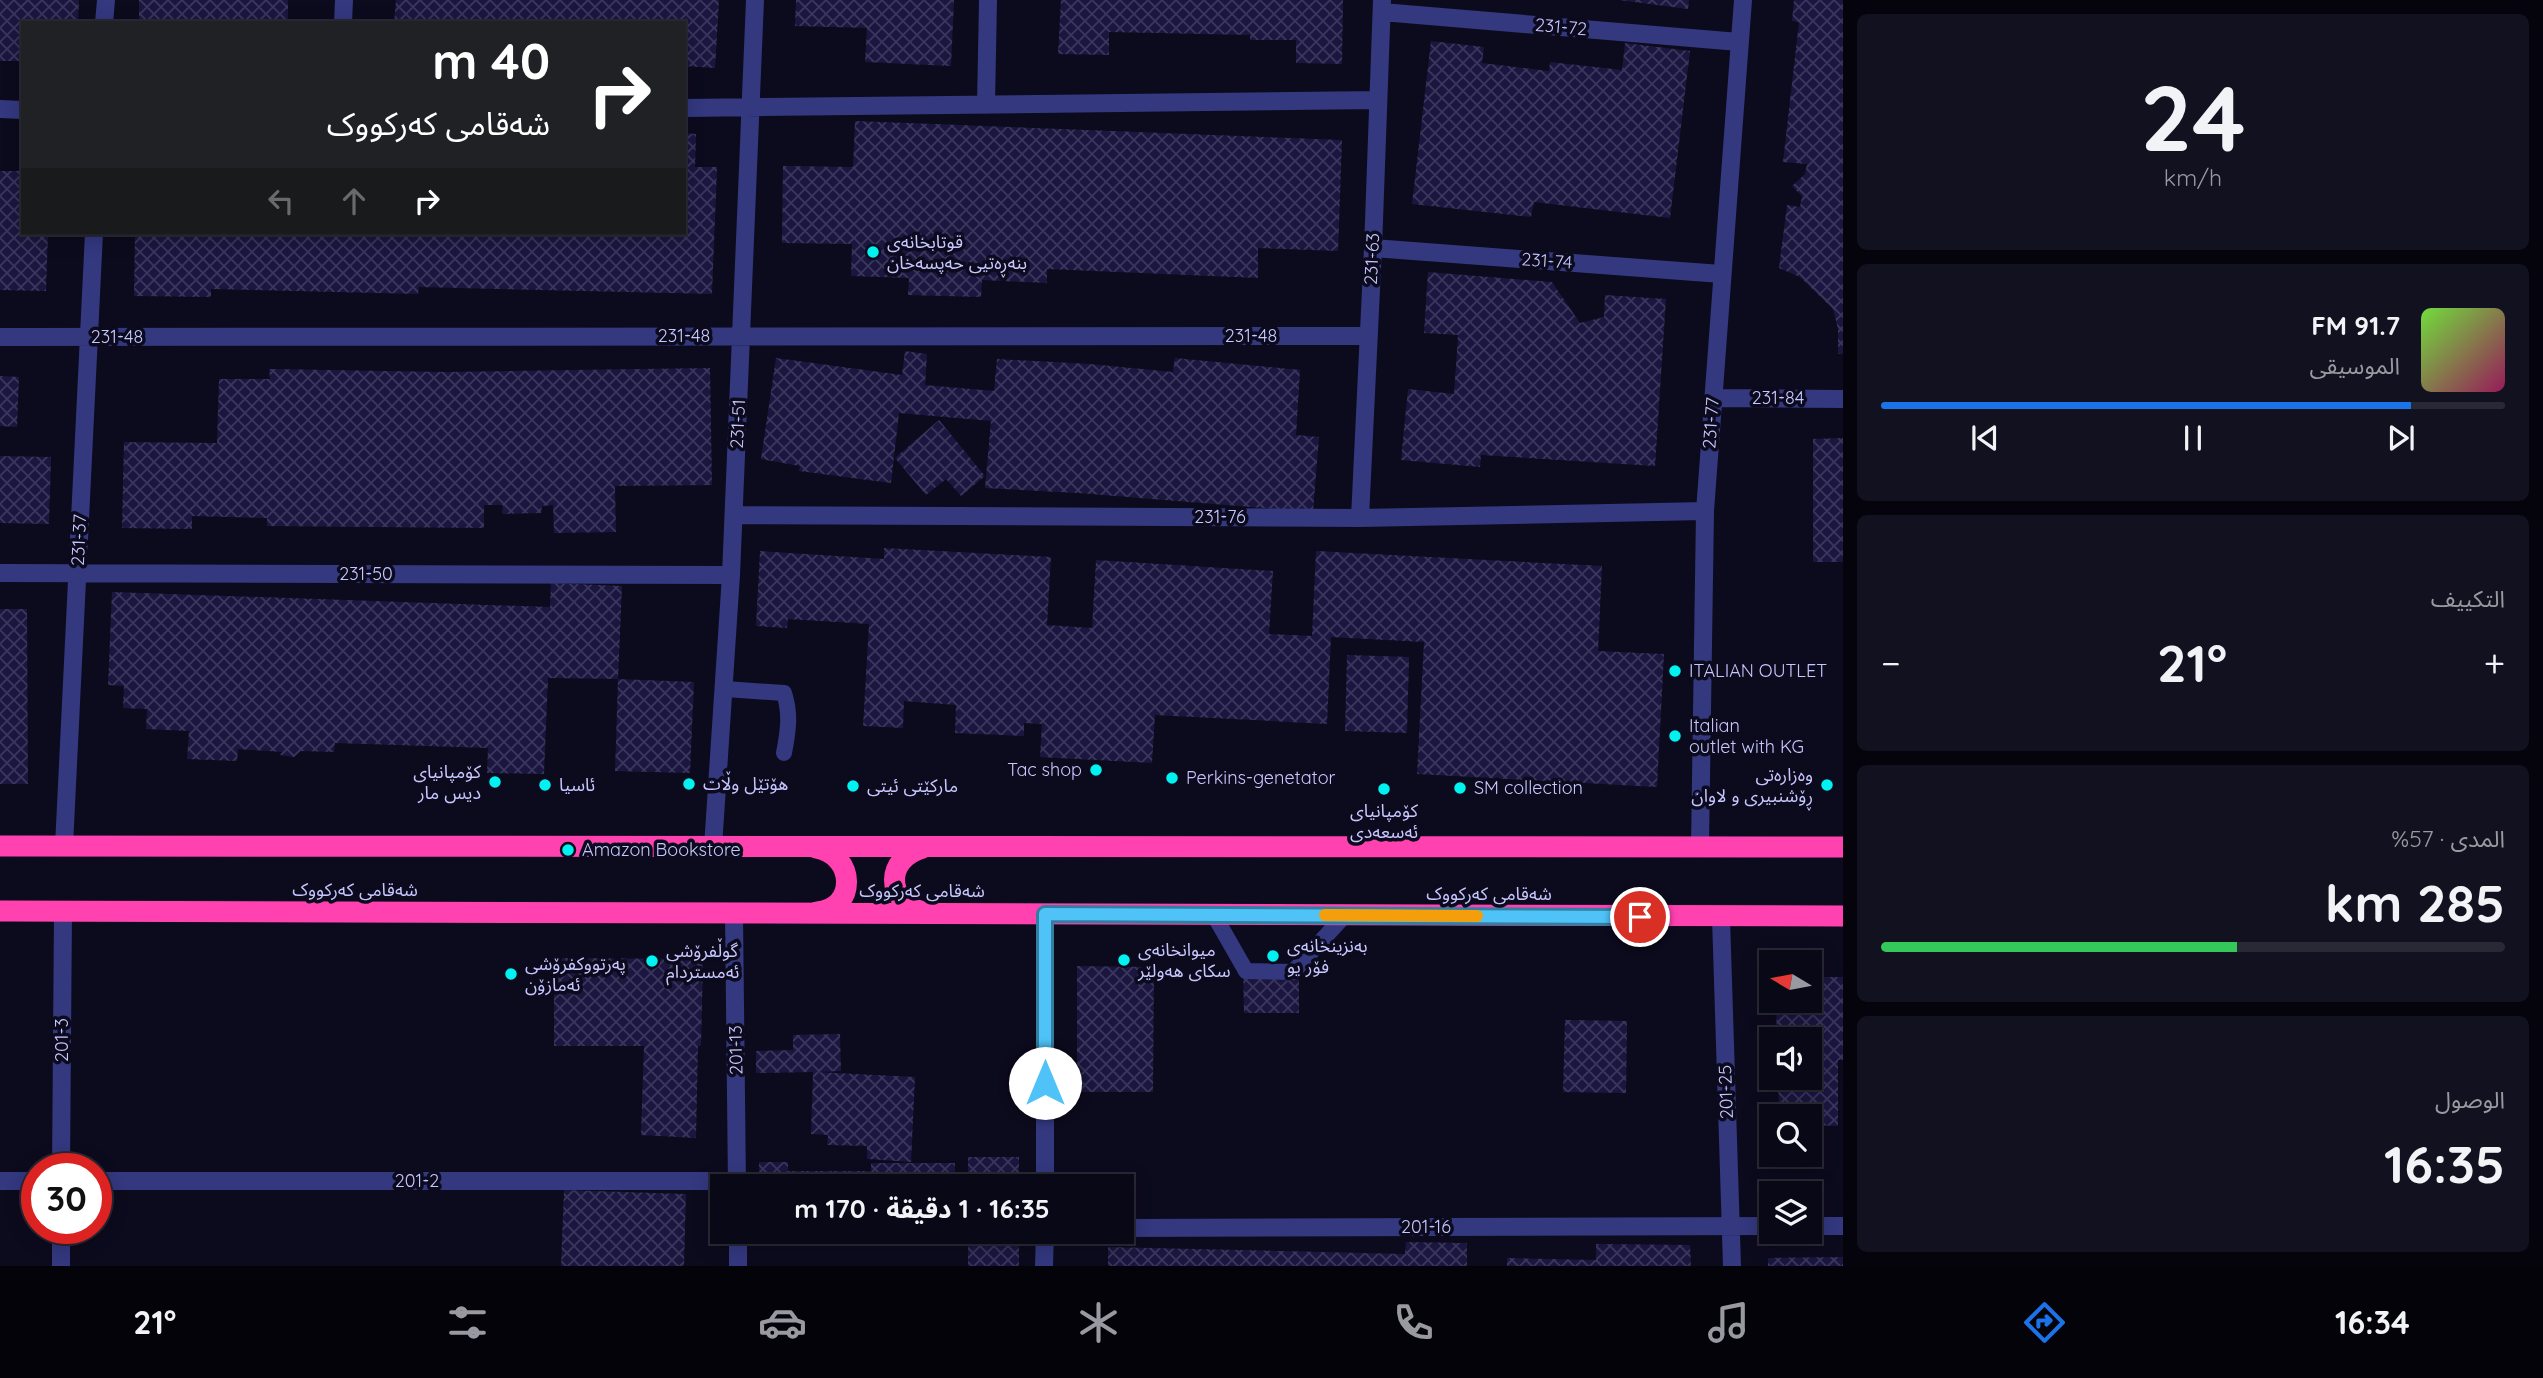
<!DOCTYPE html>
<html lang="ar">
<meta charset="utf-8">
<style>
:root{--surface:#090816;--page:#12111f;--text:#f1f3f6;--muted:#999aa1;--line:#292935;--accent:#1a73e8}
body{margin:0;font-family:Quicksand,"Noto Sans Arabic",sans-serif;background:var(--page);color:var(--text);direction:rtl;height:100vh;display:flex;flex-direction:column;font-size:26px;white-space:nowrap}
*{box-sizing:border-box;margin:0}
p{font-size:23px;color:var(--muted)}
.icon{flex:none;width:38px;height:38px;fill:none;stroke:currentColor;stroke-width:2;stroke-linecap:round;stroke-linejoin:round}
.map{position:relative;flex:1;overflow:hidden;direction:ltr}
.side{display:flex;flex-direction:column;gap:14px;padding:14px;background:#05040c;width:700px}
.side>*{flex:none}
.guide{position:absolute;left:21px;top:21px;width:665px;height:214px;border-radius:0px;box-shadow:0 4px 18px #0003,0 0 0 2px var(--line);direction:rtl;background:#202124;color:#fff;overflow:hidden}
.needle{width:46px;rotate:280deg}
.fabs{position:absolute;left:1759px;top:950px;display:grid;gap:14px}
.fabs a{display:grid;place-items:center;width:63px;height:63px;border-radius:0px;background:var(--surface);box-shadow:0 4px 18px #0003,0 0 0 2px var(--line);font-size:35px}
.speed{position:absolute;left:21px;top:1153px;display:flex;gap:14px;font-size:35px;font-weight:700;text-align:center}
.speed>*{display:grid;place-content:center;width:91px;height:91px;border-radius:50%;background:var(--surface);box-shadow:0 4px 18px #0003,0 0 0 2px var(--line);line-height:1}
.speed .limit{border:10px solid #d22;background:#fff;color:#111}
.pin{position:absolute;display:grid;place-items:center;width:60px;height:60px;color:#fff;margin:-30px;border:4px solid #fff;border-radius:50%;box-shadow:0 2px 7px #0007}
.me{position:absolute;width:77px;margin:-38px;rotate:0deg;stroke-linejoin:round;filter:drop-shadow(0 0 5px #0008)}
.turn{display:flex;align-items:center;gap:24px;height:147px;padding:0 21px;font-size:32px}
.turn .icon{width:91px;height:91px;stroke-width:2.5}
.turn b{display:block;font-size:49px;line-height:60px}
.lanes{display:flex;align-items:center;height:66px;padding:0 21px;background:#0003;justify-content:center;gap:35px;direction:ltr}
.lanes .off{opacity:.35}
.big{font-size:52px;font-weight:700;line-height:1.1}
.side .widget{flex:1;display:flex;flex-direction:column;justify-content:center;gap:10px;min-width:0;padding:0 24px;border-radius:10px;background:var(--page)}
.side .dial{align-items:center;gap:0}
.dial b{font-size:91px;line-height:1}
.song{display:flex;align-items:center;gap:21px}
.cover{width:84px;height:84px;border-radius:10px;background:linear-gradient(135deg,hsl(100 70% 55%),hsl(330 70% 35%))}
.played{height:7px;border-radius:4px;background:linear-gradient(90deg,var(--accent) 85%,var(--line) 85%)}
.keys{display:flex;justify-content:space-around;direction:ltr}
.heat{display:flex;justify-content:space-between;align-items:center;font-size:38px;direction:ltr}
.charge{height:10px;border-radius:5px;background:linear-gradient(90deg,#34c759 57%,var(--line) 0)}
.trip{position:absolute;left:710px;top:1174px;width:424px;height:70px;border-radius:0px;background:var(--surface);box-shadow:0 4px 18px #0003,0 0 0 2px var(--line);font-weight:700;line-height:70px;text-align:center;direction:rtl}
.dock{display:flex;height:112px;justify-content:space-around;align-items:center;background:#040309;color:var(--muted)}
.dock .icon{width:49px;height:49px}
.dock .current{color:var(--accent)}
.dock b{font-size:32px;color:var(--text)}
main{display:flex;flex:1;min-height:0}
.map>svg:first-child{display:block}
</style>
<main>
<section class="side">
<div class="widget dial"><b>24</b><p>km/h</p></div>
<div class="widget">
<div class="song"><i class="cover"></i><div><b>91.7 FM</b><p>الموسيقى</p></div></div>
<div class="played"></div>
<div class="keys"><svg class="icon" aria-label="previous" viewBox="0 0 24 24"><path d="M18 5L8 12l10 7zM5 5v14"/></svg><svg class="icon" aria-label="pause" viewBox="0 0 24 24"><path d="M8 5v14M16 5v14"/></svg><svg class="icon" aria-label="next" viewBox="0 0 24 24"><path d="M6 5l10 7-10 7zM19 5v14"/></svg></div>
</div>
<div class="widget"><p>التكييف</p>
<div class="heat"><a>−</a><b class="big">21°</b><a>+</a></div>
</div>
<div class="widget"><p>المدى · 57%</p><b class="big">285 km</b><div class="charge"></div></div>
<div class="widget"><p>الوصول</p><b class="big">16:35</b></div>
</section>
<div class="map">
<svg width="1843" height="1266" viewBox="0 0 1843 1266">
<defs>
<pattern id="building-cross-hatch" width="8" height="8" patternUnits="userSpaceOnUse" patternTransform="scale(1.75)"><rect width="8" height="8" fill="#1a163f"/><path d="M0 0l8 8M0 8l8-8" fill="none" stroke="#3a365c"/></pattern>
</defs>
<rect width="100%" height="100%" fill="#0c0a1d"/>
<path fill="url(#building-cross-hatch)" d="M 0,0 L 79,0 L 78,23 L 23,23 L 23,61 L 0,61 Z
M 139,0 L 288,0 L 288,23 L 139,23 Z
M 396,0 L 719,0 L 715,68 L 684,66 L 684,23 L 394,23 Z
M 796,0 L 954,0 L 951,66 L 865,62 L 867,28 L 795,26 Z
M 1061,0 L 1343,0 L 1342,64 L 1296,63 L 1296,40 L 1250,40 L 1250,35 L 1109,32 L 1109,55 L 1058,54 Z
M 1619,0 L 1689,0 L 1688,9 Z
M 1794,0 L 1843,0 L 1843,354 L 1838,354 L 1838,329 L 1833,309 L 1800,277 L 1779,268 L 1787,205 L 1800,207 L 1802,196 L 1792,186 L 1805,174 L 1807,164 L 1783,162 L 1799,22 L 1792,21 Z
M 1431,41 L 1484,47 L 1482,63 L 1549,71 L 1550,62 L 1622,70 L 1625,43 L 1690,51 L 1670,218 L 1534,202 L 1531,217 L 1412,204 Z
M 855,121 L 1342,140 L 1338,251 L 1258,248 L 1258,278 L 1047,269 L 1047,283 L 982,280 L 981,297 L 908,295 L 909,278 L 851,276 L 852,244 L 782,243 L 783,166 L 853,167 Z
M 684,133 L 696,134 L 695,167 L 717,167 L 712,294 L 419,287 L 418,294 L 211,289 L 211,297 L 134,296 L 135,233 L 684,233 Z
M 0,171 L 23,171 L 23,233 L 48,233 L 46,291 L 0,290 Z
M 1428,272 L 1552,282 L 1580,323 L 1604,317 L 1605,295 L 1666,299 L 1655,466 L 1481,455 L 1480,467 L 1401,460 L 1408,389 L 1454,394 L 1458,335 L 1424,333 Z
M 905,351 L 927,354 L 925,385 L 994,391 L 997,359 L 1090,364 L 1173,372 L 1175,358 L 1300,370 L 1296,435 L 1319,437 L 1313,512 L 1078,493 L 985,488 L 991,421 L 899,413 L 891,483 L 799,471 L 800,466 L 761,459 L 776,358 L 902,375 Z
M 710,368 L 712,485 L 615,486 L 616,532 L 554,533 L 553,505 L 542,506 L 541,513 L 502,514 L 503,505 L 484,505 L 484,528 L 267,526 L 267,518 L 192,516 L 192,529 L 122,528 L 124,442 L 217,443 L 219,379 L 270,379 L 269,369 L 447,372 Z
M 0,376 L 19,377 L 17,427 L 0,426 Z
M 939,420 L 985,476 L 961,496 L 946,479 L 926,495 L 895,458 Z
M 1843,438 L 1843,562 L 1813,562 L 1813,439 Z
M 0,456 L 51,457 L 49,524 L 0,523 Z
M 884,548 L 1051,557 L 1047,625 L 1092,628 L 1096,560 L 1273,571 L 1269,634 L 1312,636 L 1316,551 L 1602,566 L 1598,651 L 1664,654 L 1657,787 L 1417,774 L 1424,642 L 1331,637 L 1327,724 L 1155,715 L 1152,763 L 1040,757 L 1042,724 L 1024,723 L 1024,736 L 955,733 L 956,705 L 904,701 L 903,728 L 863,726 L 869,624 L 788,619 L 787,628 L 756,626 L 760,551 L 884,559 Z
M 551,583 L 622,586 L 618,679 L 548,678 L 544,774 L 487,773 L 488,748 L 335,743 L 334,752 L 301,751 L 294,757 L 280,755 L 282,752 L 238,749 L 237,761 L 187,759 L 189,731 L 146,729 L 147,709 L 123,708 L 124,686 L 108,685 L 112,592 L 550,607 Z
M 0,609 L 27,609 L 28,784 L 0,784 Z
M 1347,655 L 1409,657 L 1407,733 L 1345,731 Z
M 618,679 L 694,682 L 690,773 L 615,771 Z
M 554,958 L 703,959 L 701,1046 L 698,1046 L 696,1138 L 641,1135 L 644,1046 L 554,1046 Z
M 1077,966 L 1154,967 L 1153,1092 L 1077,1092 Z
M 1299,966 L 1299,1013 L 1244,1013 L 1243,967 Z
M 1810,977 L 1843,977 L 1843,1060 L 1838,1060 L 1838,1126 L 1810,1125 L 1810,1116 L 1779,1116 L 1778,1078 L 1810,1078 L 1810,1040 L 1777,1040 L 1776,1001 L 1810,1001 Z
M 1565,1020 L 1627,1021 L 1626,1093 L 1563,1092 Z
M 840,1034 L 841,1071 L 816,1072 L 915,1077 L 911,1162 L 867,1159 L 867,1146 L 827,1145 L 828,1135 L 811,1134 L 813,1072 L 756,1073 L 756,1051 L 793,1050 L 793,1035 Z
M 968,1157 L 1019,1157 L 1019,1186 L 968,1186 Z
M 759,1162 L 788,1162 L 788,1171 L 871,1171 L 871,1163 L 955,1163 L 955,1186 L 759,1186 Z
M 564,1190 L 686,1194 L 684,1266 L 561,1266 Z
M 968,1232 L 1019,1232 L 1019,1266 L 968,1266 Z
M 1406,1242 L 1467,1243 L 1467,1266 L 1108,1266 L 1108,1247 L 1405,1254 Z
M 1596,1244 L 1690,1245 L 1691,1266 L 1507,1266 L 1507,1258 L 1596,1260 Z
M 1843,1257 L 1843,1266 L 1768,1266 L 1768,1258 Z"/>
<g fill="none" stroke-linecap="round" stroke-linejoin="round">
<path stroke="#33387f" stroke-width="16" d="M 725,689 L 784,693 C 791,714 788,732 784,753
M 1214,915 L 1246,971 L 1293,972 L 1345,915"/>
<path stroke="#33387f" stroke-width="18" d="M 1382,12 L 1739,42
M 104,23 L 106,0
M 343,23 L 344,0
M 986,105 L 988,0
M 684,108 L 1378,100
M 0,109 L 23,110
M 1373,248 L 1721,274
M 0,337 L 1368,336
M 1713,398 L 1843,399
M 734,515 L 1360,518 L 1705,511
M 1360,518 L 1373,248 L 1382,0
M 0,573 L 731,575
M 64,846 L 94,233
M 1700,846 L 1705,511 L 1743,0
M 713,847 L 731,575 L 755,0
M 734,914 L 737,1186
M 1721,918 L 1732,1266
M 61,1169 L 63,911
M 0,1181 L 37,1181
M 96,1181 L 737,1181
M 1045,1186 L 1045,914
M 1810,1226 L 1843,1226
M 1122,1228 L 1771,1226
M 738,1232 L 738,1266
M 61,1266 L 61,1228
M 1044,1266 L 1045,1232"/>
<path stroke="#ff42b0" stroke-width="21" d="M 0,846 L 1843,847
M 816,848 C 856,855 857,909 817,912
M 0,911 L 1843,916
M 923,912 C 885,901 885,859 923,848"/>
</g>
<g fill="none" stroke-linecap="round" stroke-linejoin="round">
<g stroke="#337fa1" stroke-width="18">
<path id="route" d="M 1045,1083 L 1045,914 L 1640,917"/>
</g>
<use href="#route" stroke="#4fc3f7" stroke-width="12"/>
<path stroke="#f59e0b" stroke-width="12" d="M 1325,915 L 1477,916"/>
</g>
<g fill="#00f2f1" stroke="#0c0a1d" stroke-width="2.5">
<circle cx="873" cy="252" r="7"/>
<circle cx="1675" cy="671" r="7"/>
<circle cx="1675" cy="736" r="7"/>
<circle cx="1096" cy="770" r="7"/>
<circle cx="1172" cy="778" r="7"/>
<circle cx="495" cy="782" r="7"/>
<circle cx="689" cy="784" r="7"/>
<circle cx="545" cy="785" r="7"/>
<circle cx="1827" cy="785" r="7"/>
<circle cx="853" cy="786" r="7"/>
<circle cx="1460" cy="788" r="7"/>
<circle cx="1384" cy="789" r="7"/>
<circle cx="568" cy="850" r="7"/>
<circle cx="1273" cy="956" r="7"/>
<circle cx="1124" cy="960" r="7"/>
<circle cx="652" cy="961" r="7"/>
<circle cx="511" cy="974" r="7"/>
</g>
<g text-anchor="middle" stroke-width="7" stroke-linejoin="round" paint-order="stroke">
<g font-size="18" fill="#c7c7ff" stroke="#0c0a1d">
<text transform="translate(1561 27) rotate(5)" y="6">231-72</text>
<text transform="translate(1372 259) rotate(-87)" y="6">231-63</text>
<text transform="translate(1547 261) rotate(4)" y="6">231-74</text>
<text x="684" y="342">231-48</text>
<text x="1251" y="342">231-48</text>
<text x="117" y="343">231-48</text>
<text x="1778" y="404">231-84</text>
<text transform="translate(1711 423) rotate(-86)" y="6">231-77</text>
<text transform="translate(738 424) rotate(-87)" y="6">231-51</text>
<text x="1220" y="523">231-76</text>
<text transform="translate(79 540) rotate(-87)" y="6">231-37</text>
<text x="366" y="580">231-50</text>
<text x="355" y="896">شەقامی کەرکووک</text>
<text x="922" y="897">شەقامی کەرکووک</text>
<text x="1489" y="900">شەقامی کەرکووک</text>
<text transform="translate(62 1040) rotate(-90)" y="6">201-3</text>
<text transform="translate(736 1050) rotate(-91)" y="6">201-13</text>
<text transform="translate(1726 1092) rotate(-92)" y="6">201-25</text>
<text x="417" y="1187">201-2</text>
<text x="1426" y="1233">201-16</text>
</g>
<g font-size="18" fill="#c7c7ff" stroke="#0c0a1d" text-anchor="start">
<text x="887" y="248">قوتابخانەی<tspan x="887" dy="21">بنەڕەتیی حەپسەخان</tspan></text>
<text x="1689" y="677">ITALIAN OUTLET</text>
<text x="1689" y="732">Italian<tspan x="1689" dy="21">outlet with KG</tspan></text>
<text x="1082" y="776" text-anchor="end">Tac shop</text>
<text x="481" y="778" text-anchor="end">کۆمپانیای<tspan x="481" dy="21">دیس مار</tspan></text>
<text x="1813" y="781" text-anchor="end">وەزارەتی<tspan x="1813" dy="21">ڕۆشنبیری و لاوان</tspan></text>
<text x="1186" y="784">Perkins-genetator</text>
<text x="703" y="790">هۆتێل وڵات</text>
<text x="559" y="791">ئاسیا</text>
<text x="867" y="792">مارکێتی ئیتی</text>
<text x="1474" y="794">SM collection</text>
<text x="1384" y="817" text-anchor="middle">کۆمپانیای<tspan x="1384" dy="21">ئەسعەدی</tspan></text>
<text x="582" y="856">Amazon Bookstore</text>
<text x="1287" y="952">بەنزینخانەی<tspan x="1287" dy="21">فۆر یو</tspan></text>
<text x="1138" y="956">میوانخانەی<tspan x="1138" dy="21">سکای هەولێر</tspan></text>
<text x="666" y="957">گوڵفرۆشی<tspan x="666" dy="21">ئەمستردام</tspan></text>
<text x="525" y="970">پەرتووکفرۆشی<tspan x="525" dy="21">ئەمازۆن</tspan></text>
</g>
</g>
</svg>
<div class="fabs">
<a><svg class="needle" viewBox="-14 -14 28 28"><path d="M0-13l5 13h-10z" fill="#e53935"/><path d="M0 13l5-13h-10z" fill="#999aa1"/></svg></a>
<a><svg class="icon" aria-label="sound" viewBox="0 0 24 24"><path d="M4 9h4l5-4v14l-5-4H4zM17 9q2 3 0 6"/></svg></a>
<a><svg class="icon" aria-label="search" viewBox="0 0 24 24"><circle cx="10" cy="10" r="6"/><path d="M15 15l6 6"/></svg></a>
<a><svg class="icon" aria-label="layers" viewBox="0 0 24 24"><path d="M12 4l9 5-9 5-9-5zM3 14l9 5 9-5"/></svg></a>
</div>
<div class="speed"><div class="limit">30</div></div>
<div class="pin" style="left:1640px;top:917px;background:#d93025"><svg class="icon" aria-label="arrive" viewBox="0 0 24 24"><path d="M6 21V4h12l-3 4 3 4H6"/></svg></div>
<svg class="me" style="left:1045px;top:1083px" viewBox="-20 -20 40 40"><circle r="19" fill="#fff"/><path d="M0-13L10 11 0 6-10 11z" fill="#4fc3f7"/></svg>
<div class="trip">16:35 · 1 دقيقة · 170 m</div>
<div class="guide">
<div class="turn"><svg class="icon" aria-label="right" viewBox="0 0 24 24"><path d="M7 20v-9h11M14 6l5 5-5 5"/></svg><div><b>40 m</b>شەقامی کەرکووک</div></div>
<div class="lanes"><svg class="icon off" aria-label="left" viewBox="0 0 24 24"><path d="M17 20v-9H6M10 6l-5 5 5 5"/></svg><svg class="icon off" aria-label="ahead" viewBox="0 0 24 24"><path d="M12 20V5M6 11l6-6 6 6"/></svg><svg class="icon" aria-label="right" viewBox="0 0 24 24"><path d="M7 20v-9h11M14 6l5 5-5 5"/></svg></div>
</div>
</div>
</main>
<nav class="dock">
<b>16:34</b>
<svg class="icon current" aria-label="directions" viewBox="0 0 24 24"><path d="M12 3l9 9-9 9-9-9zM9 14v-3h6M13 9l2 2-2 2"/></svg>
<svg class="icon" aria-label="music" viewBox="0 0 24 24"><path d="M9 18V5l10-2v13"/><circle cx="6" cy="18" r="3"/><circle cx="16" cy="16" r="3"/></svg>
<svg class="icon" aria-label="phone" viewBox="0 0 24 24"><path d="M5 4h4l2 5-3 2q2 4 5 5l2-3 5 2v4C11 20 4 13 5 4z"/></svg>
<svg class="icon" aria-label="climate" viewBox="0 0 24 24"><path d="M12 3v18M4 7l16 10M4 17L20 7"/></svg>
<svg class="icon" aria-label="car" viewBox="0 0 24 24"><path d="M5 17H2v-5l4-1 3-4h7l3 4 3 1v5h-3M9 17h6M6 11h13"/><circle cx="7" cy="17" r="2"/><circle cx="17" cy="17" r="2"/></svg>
<svg class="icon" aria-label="filters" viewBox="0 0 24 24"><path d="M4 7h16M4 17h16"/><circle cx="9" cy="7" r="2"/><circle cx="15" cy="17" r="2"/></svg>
<b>21°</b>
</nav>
